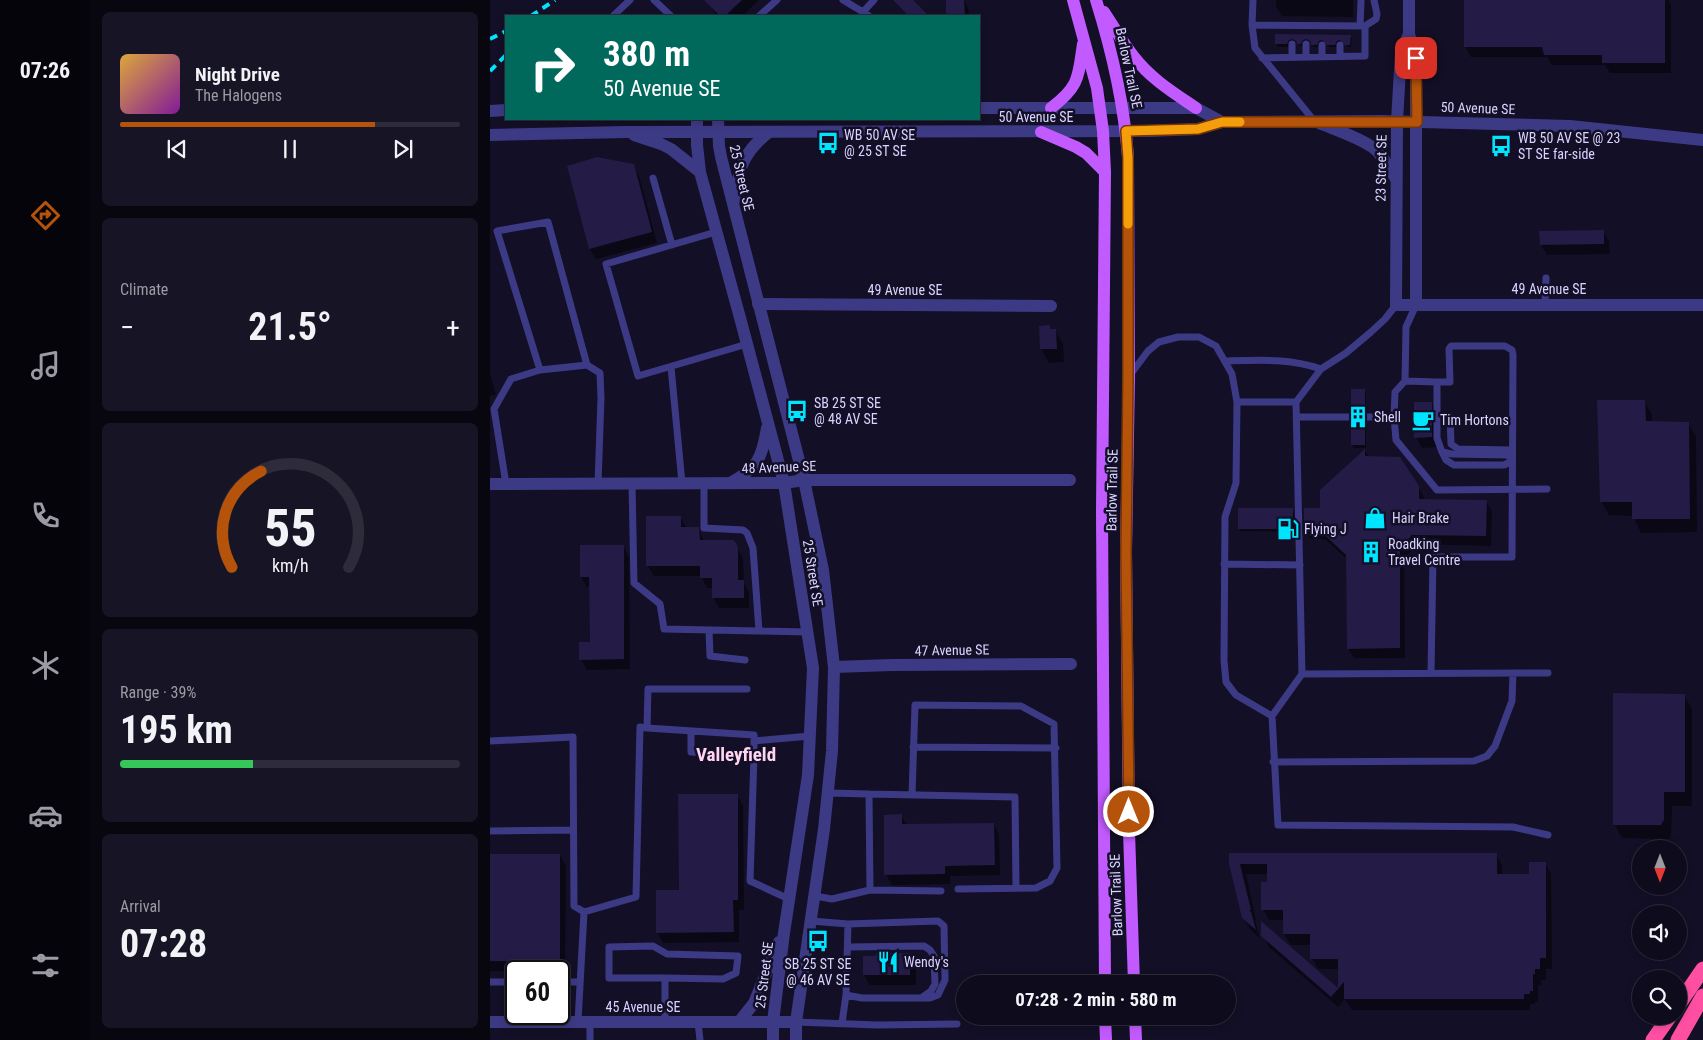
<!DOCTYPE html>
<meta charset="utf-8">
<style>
:root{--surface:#0e0b1c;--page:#171425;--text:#f1f3f6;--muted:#9b9ba3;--line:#2e2b3b;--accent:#b45309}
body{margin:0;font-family:"Roboto Condensed",sans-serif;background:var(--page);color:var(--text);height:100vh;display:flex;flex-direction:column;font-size:19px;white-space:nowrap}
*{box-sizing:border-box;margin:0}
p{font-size:16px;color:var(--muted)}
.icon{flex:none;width:28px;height:28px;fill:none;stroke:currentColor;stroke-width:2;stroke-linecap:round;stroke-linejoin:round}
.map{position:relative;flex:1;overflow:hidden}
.drawer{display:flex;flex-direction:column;gap:12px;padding:12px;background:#08060f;width:400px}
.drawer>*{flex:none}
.hud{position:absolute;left:15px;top:15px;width:475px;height:105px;border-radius:0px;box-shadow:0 2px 8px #0003,0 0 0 1px var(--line);background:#00695c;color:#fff;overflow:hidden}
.needle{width:32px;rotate:180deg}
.fabs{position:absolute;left:1142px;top:840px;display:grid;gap:10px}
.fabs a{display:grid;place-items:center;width:55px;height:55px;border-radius:50%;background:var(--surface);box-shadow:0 2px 8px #0003,0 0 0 1px var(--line);font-size:25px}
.speed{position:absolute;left:15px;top:960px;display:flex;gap:10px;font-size:25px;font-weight:700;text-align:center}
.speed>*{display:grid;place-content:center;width:65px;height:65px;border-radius:50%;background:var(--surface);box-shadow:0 2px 8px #0003,0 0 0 1px var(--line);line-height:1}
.speed .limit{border:2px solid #111;border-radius:8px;background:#fff;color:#111}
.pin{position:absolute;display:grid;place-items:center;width:42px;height:42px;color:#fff;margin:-21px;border-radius:10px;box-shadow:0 2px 8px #0006}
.me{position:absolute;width:55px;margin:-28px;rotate:0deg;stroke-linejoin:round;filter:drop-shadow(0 0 4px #0008)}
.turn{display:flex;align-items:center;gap:18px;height:105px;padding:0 15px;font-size:22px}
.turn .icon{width:65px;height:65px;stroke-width:2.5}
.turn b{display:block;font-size:35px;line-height:42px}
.big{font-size:38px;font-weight:700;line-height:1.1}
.drawer .card{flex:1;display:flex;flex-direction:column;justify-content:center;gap:8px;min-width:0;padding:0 18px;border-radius:8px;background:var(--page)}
.drawer .dial{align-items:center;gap:0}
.dial svg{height:130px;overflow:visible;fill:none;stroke:var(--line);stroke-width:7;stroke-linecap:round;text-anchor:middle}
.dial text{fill:var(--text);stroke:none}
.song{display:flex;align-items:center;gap:15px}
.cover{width:60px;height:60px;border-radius:8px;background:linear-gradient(135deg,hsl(40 70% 55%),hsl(290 70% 35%))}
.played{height:5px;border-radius:2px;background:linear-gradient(90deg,var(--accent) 75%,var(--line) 75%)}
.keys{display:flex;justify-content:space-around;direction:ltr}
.heat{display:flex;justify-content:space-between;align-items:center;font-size:28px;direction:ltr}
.charge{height:8px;border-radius:4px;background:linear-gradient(90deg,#34c759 39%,var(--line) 0)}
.trip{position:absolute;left:466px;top:975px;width:280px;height:50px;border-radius:25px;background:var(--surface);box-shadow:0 2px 8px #0003,0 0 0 1px var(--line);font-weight:700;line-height:50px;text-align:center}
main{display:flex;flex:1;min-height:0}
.tab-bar{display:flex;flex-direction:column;width:90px;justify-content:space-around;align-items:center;background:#06040b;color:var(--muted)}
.tab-bar .icon{width:35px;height:35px}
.tab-bar .on{color:var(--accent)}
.tab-bar b{font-size:22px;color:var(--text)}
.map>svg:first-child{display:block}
</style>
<main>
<nav class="tab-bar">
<b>07:26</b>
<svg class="icon on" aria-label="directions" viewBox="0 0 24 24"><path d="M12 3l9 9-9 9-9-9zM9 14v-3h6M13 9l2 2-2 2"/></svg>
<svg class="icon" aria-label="music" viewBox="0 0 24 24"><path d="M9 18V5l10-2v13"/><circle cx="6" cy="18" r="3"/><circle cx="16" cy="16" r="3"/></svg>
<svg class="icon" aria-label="phone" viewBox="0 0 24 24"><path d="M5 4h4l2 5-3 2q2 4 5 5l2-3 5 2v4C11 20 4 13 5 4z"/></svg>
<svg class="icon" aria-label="climate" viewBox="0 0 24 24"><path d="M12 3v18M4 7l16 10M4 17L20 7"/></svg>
<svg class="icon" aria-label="car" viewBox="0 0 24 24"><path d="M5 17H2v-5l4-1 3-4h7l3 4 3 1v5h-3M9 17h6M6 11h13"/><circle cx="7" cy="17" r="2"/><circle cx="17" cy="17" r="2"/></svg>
<svg class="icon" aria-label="filters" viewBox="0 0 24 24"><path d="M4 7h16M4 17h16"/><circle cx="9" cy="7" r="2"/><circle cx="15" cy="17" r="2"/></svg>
</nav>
<section class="drawer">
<div class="card">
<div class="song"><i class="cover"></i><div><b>Night Drive</b><p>The Halogens</p></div></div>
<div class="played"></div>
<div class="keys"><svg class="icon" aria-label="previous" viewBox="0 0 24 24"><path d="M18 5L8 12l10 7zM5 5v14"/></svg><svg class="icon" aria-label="pause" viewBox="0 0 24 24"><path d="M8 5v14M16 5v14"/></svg><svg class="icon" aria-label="next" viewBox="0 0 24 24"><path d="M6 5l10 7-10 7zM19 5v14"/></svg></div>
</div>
<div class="card"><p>Climate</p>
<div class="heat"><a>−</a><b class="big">21.5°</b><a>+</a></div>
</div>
<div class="card dial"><svg viewBox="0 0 100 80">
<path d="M14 69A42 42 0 1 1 86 69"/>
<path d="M14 69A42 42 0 0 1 32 10" stroke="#b45309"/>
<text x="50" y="56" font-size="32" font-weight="700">55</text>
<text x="50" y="72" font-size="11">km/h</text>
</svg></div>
<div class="card"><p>Range · 39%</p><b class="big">195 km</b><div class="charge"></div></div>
<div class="card"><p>Arrival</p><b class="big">07:28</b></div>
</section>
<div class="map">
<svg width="1213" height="1040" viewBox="0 0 1213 1040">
<rect width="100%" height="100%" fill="#130f26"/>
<path fill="#0007" d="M 220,0 L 269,0 L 252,16 L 227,16 L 218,2 Z
M 474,0 L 478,8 L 479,16 L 459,16 Z
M 786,0 L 863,0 L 863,17 L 792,16 L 786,6 Z
M 975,0 L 1178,0 L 1181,5 L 1181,73 L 1120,73 L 1115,65 L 1062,65 L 1057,57 L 981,57 L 975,46 Z
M 786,35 L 860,36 L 862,39 L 861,47 L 858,47 L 853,42 L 848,43 L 846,47 L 840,47 L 835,42 L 830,43 L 828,47 L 824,47 L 819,41 L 814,42 L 812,47 L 805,41 L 800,42 L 798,47 L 788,47 L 786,44 Z
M 143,165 L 149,176 L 167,243 L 106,259 L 100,249 L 78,166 Z
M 1113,231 L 1119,241 L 1120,254 L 1057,255 L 1051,245 L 1051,233 Z
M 559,327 L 561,330 L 565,330 L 573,344 L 574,362 L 559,363 L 551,349 Z
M 0,373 L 6,395 L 0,396 Z
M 874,390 L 876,393 L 876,414 L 864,414 L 862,411 Z
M 1154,401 L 1162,415 L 1162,422 L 1198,423 L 1206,437 L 1207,532 L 1151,533 L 1143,516 L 1119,515 L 1111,501 Z
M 941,403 L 947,414 L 947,447 L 932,448 L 926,437 Z
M 875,424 L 876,426 L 876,448 L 864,448 L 862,445 Z
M 875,451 L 879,457 L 928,487 L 934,497 L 934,500 L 996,501 L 1002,511 L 1001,546 L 927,544 L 914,559 L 915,658 L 864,658 L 858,649 L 858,560 L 835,539 L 821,539 L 815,529 L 831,510 L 831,491 Z
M 802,510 L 804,513 L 804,532 L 751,531 L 750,529 Z
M 158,517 L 190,517 L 197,528 L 208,528 L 214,541 L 245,543 L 253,559 L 254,583 L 259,592 L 259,608 L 229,608 L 223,597 L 223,588 L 217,588 L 211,576 L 164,576 L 158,566 Z
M 133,546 L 139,557 L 140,669 L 97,670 L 91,659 L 101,643 L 101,587 L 97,587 L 91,577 Z
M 1194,695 L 1202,709 L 1202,806 L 1182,806 L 1181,835 L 1179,839 L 1132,838 L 1124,824 Z
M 247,795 L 253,805 L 254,910 L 249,910 L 249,942 L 173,943 L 167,932 Z
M 411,816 L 417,825 L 504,824 L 509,835 L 510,875 L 460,876 L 460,884 L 402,885 L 396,874 Z
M 1006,854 L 1012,865 L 1012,875 L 1040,875 L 1055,863 L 1061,874 L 1062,969 L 1056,969 L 1056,980 L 1051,980 L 1051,985 L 1048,985 L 1048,1002 L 1045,1002 L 1045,1004 L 1040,1004 L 1040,1010 L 862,1010 L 855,999 L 848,1007 L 779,947 L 773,935 L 773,923 L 849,990 L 849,969 L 828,969 L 822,958 L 822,945 L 801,945 L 794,934 L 794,920 L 779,920 L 773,909 L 778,884 L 778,874 L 756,874 L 766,920 L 765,920 L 770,939 L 760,929 L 753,918 L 740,864 Z
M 0,855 L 70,855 L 76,866 L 75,972 L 0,971 Z
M 420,954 L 426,964 L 426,985 L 380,985 L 374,975 Z"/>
<path fill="#241b47" d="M 214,0 L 252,0 L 235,16 L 230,16 Z
M 403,0 L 423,0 L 439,16 L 419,16 Z
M 456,0 L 474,0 L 475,16 L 456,16 Z
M 974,0 L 1175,0 L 1175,63 L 1112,63 L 1112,55 L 1054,55 L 1052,47 L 974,47 Z
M 785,34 L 861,35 L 860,45 L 855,45 L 850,40 L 847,41 L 845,45 L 837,45 L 832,40 L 829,41 L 827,45 L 821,45 L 820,41 L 816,39 L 813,40 L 811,44 L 807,44 L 806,41 L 802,39 L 799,40 L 797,44 L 785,44 Z
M 107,157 L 144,164 L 162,232 L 99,249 L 77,166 Z
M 1114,230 L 1114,244 L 1050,245 L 1049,231 Z
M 560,325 L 560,329 L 566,329 L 567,349 L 550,349 L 549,326 Z
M 861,389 L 875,389 L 875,412 L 861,412 Z
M 1107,400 L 1155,400 L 1156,421 L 1199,422 L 1200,519 L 1142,519 L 1142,502 L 1110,502 Z
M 924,402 L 942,402 L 942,437 L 924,438 Z
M 861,422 L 875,422 L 875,445 L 861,445 Z
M 875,449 L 875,456 L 910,457 L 929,486 L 929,499 L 997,500 L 996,536 L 922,535 L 910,549 L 910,648 L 857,649 L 856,555 L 828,529 L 814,529 L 814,508 L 830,508 L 830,490 Z
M 748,508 L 803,508 L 803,529 L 748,529 Z
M 156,516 L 191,516 L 191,527 L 209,527 L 210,540 L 243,540 L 246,543 L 248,548 L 248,580 L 254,580 L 254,598 L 222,598 L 222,578 L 210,578 L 210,566 L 156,566 Z
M 90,545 L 134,545 L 134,659 L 89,660 L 89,642 L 100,642 L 99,577 L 90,577 Z
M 1123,693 L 1195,694 L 1195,792 L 1174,792 L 1174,820 L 1171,825 L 1123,825 Z
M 188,794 L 248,794 L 248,900 L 243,900 L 244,932 L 166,933 L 166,890 L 189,890 Z
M 412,814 L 412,824 L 504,823 L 505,865 L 455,866 L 455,874 L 394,875 L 394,815 Z
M 739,853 L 1007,853 L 1007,874 L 1039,874 L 1039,862 L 1056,862 L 1056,958 L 1050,958 L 1050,969 L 1045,969 L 1045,974 L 1043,974 L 1043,991 L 1040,991 L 1040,994 L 1034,994 L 1034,999 L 854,999 L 854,982 L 841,997 L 771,936 L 771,921 L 848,988 L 848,959 L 820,959 L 820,934 L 793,934 L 793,910 L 771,910 L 771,882 L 777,882 L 777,864 L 750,864 L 761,910 L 759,910 L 761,912 L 766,930 L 752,918 L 739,864 Z
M 0,854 L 70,854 L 70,962 L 0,961 Z
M 386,953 L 420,953 L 420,975 L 373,975 L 373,956 L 386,956 Z"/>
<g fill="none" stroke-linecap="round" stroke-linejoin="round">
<path stroke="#3d3a85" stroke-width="7" d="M 164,0 L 181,16
M 353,0 L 373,12
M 763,0 L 762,25 L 765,48 L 825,122
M 123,16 L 140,0
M 269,16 L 287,0
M 379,16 L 373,12 L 384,0
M 762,25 L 875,26 L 886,19 L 887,14 L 884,0
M 870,26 L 871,1
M 850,45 L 850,56
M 802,56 L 802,44
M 816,56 L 816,44
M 832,56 L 832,45
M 772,58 L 875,56 L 875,26
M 163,178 L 182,245
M 226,232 L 116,264 L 148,376 L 257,344
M 1055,304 L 1056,278
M 926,305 L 916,327 L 915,381 L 905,392 L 904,417 L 906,440 L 947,490 L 1057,489
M 735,361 C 768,360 800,358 831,369
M 181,367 L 192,483
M 50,370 L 7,231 L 58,222 L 97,365
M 640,375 L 658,351 L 669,342 L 688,337 L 709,337 L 726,346 L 742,374 L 747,402
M 915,381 L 947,382 L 947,438 L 952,452
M 806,402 L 747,402 L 746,483 L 735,517 L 734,660 L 736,682 L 746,695 L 782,716 L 788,825 L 1023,827 L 1058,835
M 807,417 L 904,417
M 960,417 L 961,444 L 968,449 L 1022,450
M 952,452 L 962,454 L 1018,455 L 1022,461 L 1014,465 L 964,465 L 956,460 Z
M 214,483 L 214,528 L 253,530 L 257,533 L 263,548 L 269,631 L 317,632
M 16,484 L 4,409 L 21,379 L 50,370 L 97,365 L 110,373 L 111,398 L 108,484
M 142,484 L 144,583 L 170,604 L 174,629 L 269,631
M 734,564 L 810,565
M 219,630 L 220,656 L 255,660
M 941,673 L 943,557 L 1022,557 L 1023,355 L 1022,350 L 1015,346 L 961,346 L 959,349 L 960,382 L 947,382
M 812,674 L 806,402 L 831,369 L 856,353 L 881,332 L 895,319 L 906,305
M 782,716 L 812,674 L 1058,673
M 157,728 L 158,689 L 257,689
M 0,741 L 83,737 L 84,906 L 94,912
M 264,741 L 320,736
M 423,747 L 566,748
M 264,755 L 260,881 L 299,899
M 783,762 L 984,761 L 997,756 L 1005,746 L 1022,701 L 1023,673
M 338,793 L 379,794 L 380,890 L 451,891
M 379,794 L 525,797 L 526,888
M 422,795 L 425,705 L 531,706 L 564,724 L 567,868 L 560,881 L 546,888 L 468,889
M 0,831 L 83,830
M 325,896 L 342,899 L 380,890
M 321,921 L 358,924 L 448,921 L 454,926 L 455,980 L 448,995 L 440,998 L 372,998 L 356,995
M 358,947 L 434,946 L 440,950 L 444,956 L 445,984 L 441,991 L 431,998
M 175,978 L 119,978 L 119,947 L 163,946 L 177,954 L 248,956 L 246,973 L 233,979 L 175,978 L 175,1022
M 0,982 L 26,982
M 69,982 L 90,982
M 88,1022 L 94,912 L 146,897 L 150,727 L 157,728 L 264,735 L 264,755 L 201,752 L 201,731
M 100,1022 L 100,1040
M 208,1022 L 210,1040
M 306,1022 L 387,1025 L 467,1024
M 352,1023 L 356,995 L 358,924"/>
<path stroke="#3d3a85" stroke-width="12" d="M 919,0 L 919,34 L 926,58 L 926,304
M 919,34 L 911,52 L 907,121 L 906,305 L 1213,305
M 268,304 L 561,306
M 0,484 L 294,483 L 314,480 L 580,480
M 344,667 L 402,665 L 581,664
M 0,1022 L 306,1022"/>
<path stroke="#3d3a85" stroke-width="12" d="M 489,108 L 706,108 L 732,122
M 0,111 L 16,110
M 207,119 L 207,145 L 210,172 L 249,314 L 294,483 L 323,668 L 318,775 L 294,933 L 283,1022 L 283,1040
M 228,119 L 229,146 L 231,157 L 314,480 L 333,570 L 344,667 L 342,751 L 334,829 L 306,1022 L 306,1040
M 829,123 C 846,130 871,138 885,149 C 894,157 900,169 906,179
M 0,135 L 135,132 L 659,131 L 708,129 L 732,122 L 892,121 L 1080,126 L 1213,140
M 144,135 L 171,144 L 181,149 L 210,172
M 244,201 C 249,169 252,153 279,132
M 240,483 C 268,468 272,458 277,428
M 249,1022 L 264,1003 L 289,942"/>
<path stroke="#c25bff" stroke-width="12" d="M 583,0 L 607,88 L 613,131 L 615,172 L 612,513 L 615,984
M 606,0 C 622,51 634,104 638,157 L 639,377 L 636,552 L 639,831 L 644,984
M 614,12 C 624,27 633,43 644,57 C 661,79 684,93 706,108
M 561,108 C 590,86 588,77 593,44
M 551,132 L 586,147 L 596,153 L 615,172
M 615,1016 L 616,1040
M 645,1016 L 646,1040"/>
<path stroke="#ff4fa3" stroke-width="15" d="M 1189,1004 L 1213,969
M 1163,1040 L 1180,1016
M 1188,1040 L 1213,996"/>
<path stroke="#00e5ff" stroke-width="4" stroke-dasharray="8 6" stroke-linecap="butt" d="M 41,16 L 65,0
M 0,39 L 16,31
M 0,71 L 16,55"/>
</g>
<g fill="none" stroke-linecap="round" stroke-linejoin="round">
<g stroke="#753606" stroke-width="12">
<path id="route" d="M 639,812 L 636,552 L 638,377 L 638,158 L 636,131 L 708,129 L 732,122 L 927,122 L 926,58"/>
</g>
<use href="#route" stroke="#b45309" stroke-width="9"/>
<path stroke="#f59e0b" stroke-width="9" d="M 638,224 L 638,158 L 636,131 L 708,129 L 732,122 L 750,122"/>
</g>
<defs>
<g id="bus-bare" transform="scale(1.725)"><path d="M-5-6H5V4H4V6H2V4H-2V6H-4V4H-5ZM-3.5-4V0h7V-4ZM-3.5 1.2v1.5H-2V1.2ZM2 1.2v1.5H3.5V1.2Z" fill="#00e5ff" stroke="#130f26" stroke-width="2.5" paint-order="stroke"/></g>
<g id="building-bare" transform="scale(1.725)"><path d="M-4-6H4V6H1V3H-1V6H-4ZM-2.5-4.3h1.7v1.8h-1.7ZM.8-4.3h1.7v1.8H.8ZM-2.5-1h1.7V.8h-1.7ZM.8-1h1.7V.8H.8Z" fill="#00e5ff" stroke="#130f26" stroke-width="2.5" paint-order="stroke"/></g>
<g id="cafe-bare" transform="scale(1.725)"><path d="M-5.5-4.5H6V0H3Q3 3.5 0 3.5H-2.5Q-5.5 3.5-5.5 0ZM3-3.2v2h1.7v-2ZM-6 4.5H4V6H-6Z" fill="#00e5ff" stroke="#130f26" stroke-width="2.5" paint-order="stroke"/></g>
<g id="shop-bare" transform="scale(1.725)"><path d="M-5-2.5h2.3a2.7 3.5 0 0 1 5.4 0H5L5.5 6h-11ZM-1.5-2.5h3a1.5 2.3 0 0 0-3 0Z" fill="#00e5ff" stroke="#130f26" stroke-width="2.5" paint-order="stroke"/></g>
<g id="fuel-bare" transform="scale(1.725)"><path d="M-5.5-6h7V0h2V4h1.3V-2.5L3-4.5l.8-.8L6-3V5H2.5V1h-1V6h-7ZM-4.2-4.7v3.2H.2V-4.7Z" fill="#00e5ff" stroke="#130f26" stroke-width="2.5" paint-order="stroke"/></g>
<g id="restaurant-bare" transform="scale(1.725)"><path d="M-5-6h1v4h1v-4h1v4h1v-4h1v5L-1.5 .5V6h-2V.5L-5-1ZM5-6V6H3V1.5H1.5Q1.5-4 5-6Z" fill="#00e5ff" stroke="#130f26" stroke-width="2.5" paint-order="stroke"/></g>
</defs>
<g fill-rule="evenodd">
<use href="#bus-bare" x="338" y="143"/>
<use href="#bus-bare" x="1011" y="146"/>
<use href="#bus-bare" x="307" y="411"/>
<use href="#building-bare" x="868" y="417"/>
<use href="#cafe-bare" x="933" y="420"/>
<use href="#shop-bare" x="885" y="518"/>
<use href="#fuel-bare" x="798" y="529"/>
<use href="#building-bare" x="881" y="552"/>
<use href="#bus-bare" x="328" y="941"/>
<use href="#restaurant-bare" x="398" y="962"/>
</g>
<g text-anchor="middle" stroke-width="5" stroke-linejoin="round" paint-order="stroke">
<g font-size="14" fill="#d9d4ff" stroke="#130f26">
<text transform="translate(639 68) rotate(78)" y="5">Barlow Trail SE</text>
<text transform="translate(988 108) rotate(2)" y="5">50 Avenue SE</text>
<text x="546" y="122">50 Avenue SE</text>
<text transform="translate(891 168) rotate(-89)" y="5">23 Street SE</text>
<text transform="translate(252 178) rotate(77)" y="5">25 Street SE</text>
<text x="1059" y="294">49 Avenue SE</text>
<text x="415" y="295">49 Avenue SE</text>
<text transform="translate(289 467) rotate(-2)" y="5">48 Avenue SE</text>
<text transform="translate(622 490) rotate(-89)" y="5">Barlow Trail SE</text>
<text transform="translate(323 573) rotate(81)" y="5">25 Street SE</text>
<text transform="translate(462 650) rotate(-1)" y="5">47 Avenue SE</text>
<text transform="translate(626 895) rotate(-92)" y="5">Barlow Trail SE</text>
<text transform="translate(274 975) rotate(-83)" y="5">25 Street SE</text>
<text x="153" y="1012">45 Avenue SE</text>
</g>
<g font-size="14" fill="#d9d4ff" stroke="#130f26" text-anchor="start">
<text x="354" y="140">WB 50 AV SE<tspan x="354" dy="16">@ 25 ST SE</tspan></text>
<text x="1028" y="143">WB 50 AV SE @ 23<tspan x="1028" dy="16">ST SE far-side</tspan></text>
<text x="324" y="408">SB 25 ST SE<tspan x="324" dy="16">@ 48 AV SE</tspan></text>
<text x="884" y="422">Shell</text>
<text x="950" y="425">Tim Hortons</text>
<text x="902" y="523">Hair Brake</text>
<text x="814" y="534">Flying J</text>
<text x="898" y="549">Roadking<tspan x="898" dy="16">Travel Centre</tspan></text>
<text x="414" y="967">Wendy's</text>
<text x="328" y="969" text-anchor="middle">SB 25 ST SE<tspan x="328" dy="16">@ 46 AV SE</tspan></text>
</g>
<g font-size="19" font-weight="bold" fill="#ffd6f0" stroke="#130f26">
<text x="246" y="761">Valleyfield</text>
</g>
</g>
</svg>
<div class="fabs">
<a><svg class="needle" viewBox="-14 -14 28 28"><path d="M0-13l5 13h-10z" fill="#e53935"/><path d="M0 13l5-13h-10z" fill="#9b9ba3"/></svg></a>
<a><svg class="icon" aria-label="sound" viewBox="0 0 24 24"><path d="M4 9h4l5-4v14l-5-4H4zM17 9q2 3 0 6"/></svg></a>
<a><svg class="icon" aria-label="search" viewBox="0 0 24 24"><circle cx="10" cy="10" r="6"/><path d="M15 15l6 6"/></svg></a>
</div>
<div class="speed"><div class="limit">60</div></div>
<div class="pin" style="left:926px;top:58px;background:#d93025"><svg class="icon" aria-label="arrive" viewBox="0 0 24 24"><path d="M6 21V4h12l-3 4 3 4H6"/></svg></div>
<svg class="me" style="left:639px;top:812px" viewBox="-20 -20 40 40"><circle r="17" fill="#b45309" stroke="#fff" stroke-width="3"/><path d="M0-11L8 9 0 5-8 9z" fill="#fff"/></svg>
<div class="trip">07:28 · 2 min · 580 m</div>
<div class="hud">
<div class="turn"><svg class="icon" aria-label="right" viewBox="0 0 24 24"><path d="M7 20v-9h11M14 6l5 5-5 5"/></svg><div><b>380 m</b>50 Avenue SE</div></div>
</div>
</div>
</main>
